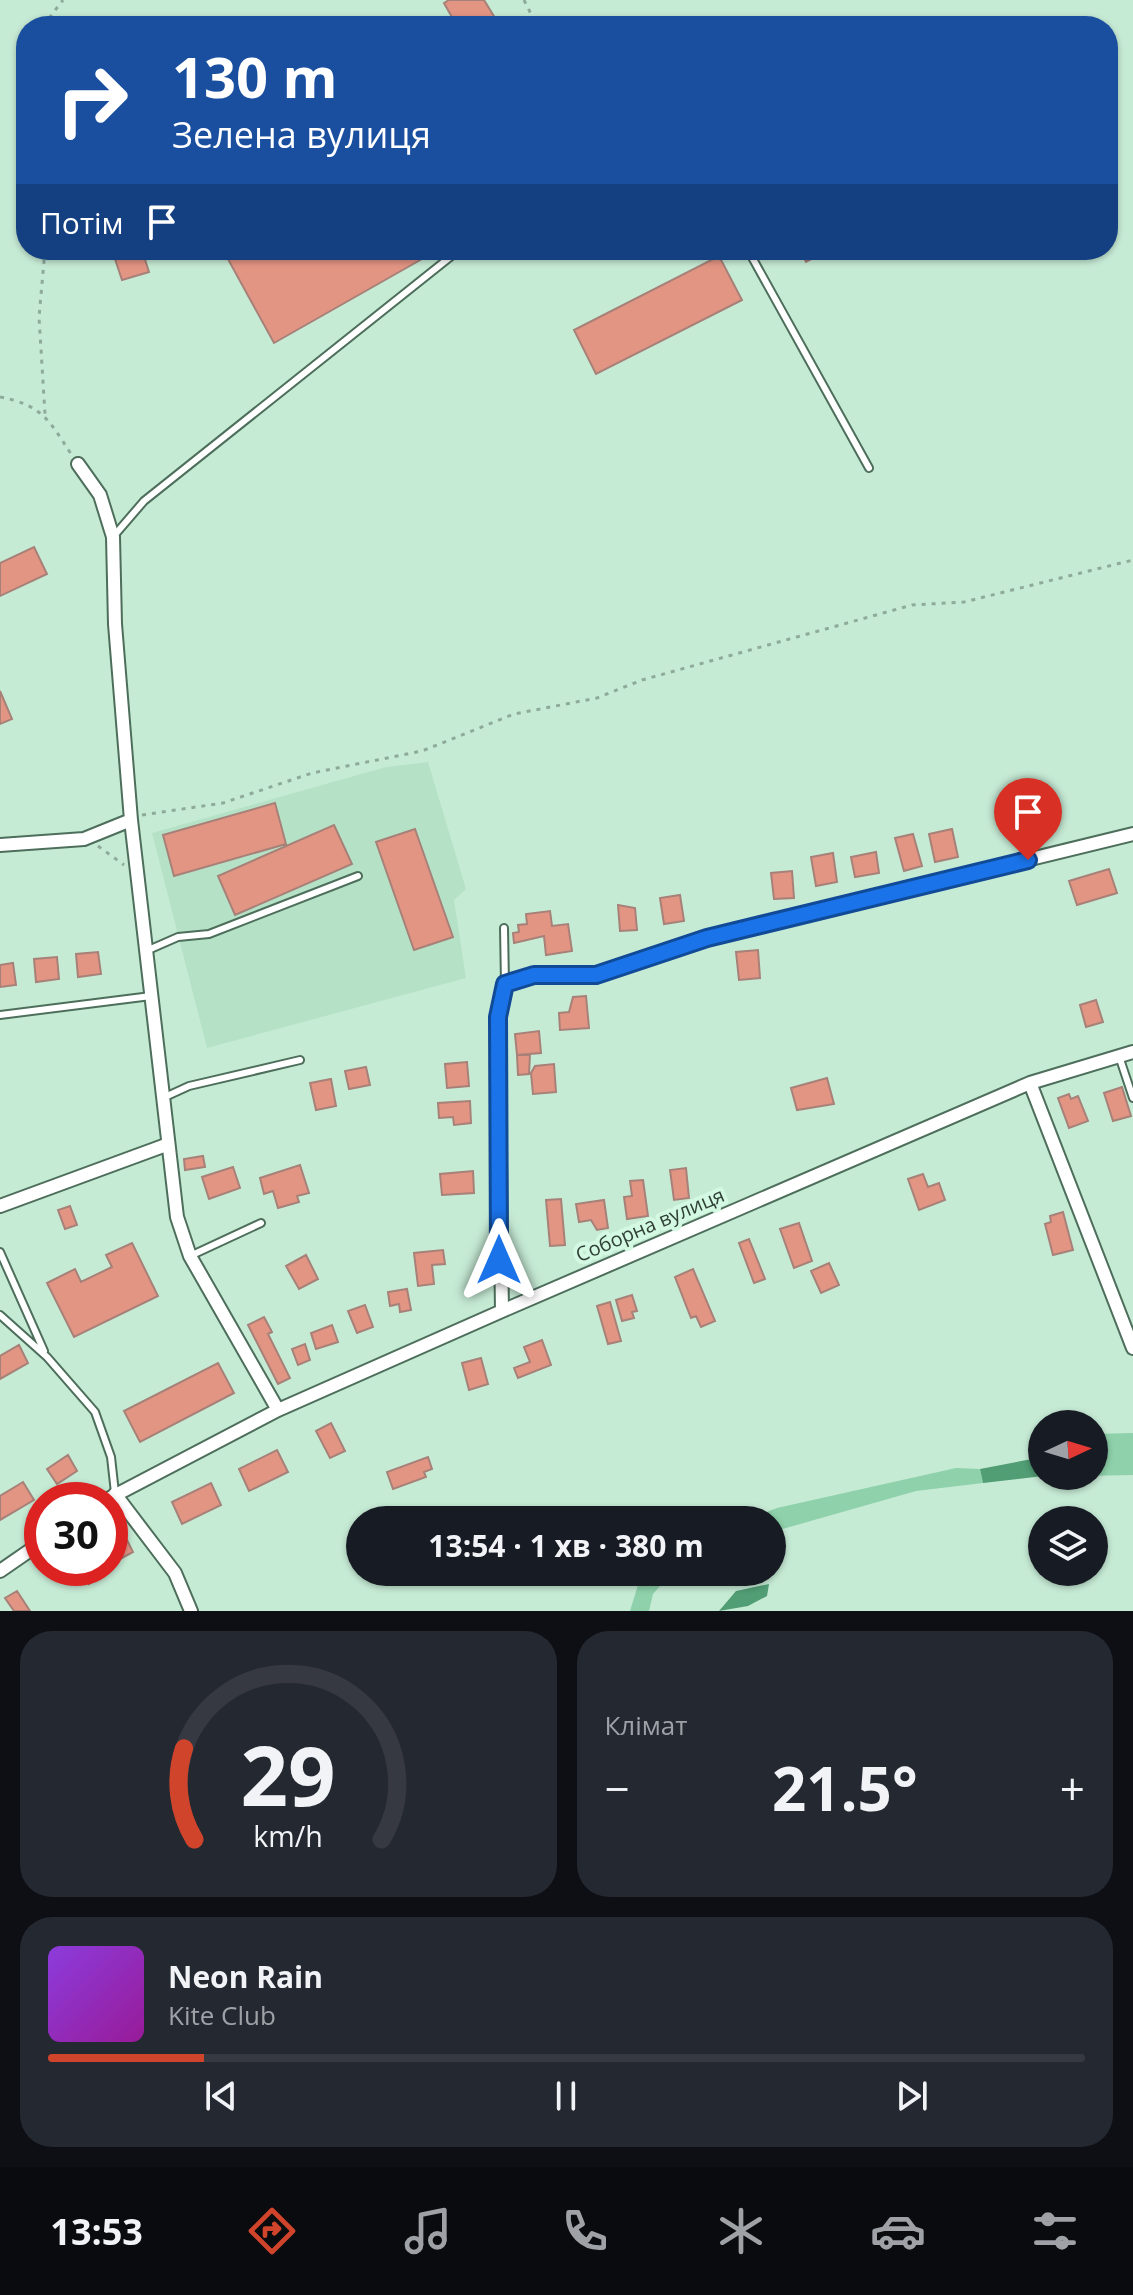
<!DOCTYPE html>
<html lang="uk">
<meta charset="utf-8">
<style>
:root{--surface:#171b24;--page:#242831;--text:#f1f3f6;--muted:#9ea1a6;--line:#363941;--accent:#cf442a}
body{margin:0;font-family:"Open Sans",sans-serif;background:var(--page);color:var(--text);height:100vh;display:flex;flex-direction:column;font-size:30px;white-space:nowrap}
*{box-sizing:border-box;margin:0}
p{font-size:26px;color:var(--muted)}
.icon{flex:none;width:44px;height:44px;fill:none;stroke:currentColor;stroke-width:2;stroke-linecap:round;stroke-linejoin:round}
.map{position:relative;height:1611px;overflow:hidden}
.drawer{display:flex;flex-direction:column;gap:20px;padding:20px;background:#0d0f14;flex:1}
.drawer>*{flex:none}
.hud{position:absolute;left:16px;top:16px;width:1102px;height:244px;border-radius:32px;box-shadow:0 2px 6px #0004;background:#1a4fa0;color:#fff;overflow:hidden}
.needle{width:52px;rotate:86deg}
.fabs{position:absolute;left:1028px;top:1410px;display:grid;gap:16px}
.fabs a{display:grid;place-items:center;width:80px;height:80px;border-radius:50%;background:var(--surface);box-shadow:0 2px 6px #0004;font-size:40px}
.speed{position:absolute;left:24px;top:1482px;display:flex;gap:16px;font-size:40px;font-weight:700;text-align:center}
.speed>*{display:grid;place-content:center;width:104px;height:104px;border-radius:50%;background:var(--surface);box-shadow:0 2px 6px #0004;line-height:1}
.speed .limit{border:12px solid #d22;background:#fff;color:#111}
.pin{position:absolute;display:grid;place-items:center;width:68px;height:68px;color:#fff;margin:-82px -34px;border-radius:50% 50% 50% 0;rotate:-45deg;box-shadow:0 0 8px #0007}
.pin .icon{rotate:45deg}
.me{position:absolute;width:88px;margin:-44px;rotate:0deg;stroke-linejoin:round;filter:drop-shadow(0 0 6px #0008)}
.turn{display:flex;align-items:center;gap:28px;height:168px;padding:0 24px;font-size:36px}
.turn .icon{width:104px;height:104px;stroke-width:2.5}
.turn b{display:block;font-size:56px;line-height:68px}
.then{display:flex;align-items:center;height:76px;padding:0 24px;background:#0003;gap:16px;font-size:30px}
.big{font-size:60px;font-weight:700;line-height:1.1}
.drawer .widget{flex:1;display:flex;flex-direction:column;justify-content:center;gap:12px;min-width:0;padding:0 28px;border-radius:32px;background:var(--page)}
.drawer .dial{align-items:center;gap:0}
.dial svg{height:208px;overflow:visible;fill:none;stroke:var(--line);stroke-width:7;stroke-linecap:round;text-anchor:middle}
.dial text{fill:var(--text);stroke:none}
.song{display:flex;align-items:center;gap:24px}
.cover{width:96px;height:96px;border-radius:12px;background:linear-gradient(135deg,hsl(270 70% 55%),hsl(300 70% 35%))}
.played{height:8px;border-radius:4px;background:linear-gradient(90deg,var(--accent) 15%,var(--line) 15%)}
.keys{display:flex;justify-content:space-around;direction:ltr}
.heat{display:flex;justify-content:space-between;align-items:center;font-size:44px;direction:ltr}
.drawer .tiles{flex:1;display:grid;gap:20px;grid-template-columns:1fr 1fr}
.widget:last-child{grid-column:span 2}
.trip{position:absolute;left:346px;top:1506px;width:440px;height:80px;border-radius:40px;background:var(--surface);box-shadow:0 2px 6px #0004;font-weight:700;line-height:80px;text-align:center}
.tab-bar{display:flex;height:128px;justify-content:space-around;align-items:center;background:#090b0e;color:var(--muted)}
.tab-bar .icon{width:56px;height:56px}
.tab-bar .current{color:var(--accent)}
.tab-bar b{font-size:36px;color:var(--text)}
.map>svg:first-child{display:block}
</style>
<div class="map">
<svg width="1133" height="1611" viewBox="0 0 1133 1611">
<rect width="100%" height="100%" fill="#c6ebd5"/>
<path fill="#b5e1c6" d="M 428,762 L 466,889 L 454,900 L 466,978 L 207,1048 L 152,833 L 386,767 Z"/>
<path fill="#8ed1aa" d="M 1133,1433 L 1133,1475 L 1084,1476 L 1094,1476 L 1094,1434 Z
M 956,1468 L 980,1469 L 983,1483 L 916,1491 L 772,1532 L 772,1520 L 746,1520 L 777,1508 Z
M 642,1572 L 672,1572 L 653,1594 L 649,1611 L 630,1611 Z"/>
<path fill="#519d74" d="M 1042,1457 L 1043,1476 L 983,1483 L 980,1469 Z
M 769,1584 L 767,1596 L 748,1606 L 719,1611 L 736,1591 Z"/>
<path fill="#e39584" stroke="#a78178" stroke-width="2" d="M 449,0 L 484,0 L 500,26 L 457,26 L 444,3 Z
M 112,250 L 142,250 L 149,272 L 122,280 Z
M 223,250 L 416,250 L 422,259 L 274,343 Z
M 800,250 L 828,250 L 806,262 Z
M 719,256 L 742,300 L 596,374 L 574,330 Z
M 34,547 L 47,574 L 0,596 L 0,563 Z
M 0,691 L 12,719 L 0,724 Z
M 275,803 L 286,844 L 174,876 L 163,835 Z
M 334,825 L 352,864 L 235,915 L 218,876 Z
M 415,829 L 453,937 L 414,950 L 376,842 Z
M 952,829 L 958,857 L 935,862 L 929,834 Z
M 913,834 L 922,866 L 904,871 L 895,838 Z
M 876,852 L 879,873 L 855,877 L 851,857 Z
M 833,853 L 837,882 L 816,886 L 811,857 Z
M 1109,869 L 1117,893 L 1077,905 L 1069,881 Z
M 792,871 L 794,898 L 774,899 L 771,873 Z
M 680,895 L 684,921 L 664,924 L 660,898 Z
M 618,905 L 635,908 L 637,930 L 620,931 Z
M 550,911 L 552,926 L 568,924 L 572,951 L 546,955 L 544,936 L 514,943 L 513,933 L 519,932 L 518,925 L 527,924 L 526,914 Z
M 758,950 L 760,978 L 739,980 L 736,952 Z
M 98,952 L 101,974 L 78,977 L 76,954 Z
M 57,957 L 59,979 L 36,982 L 34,959 Z
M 13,963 L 16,985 L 0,987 L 0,965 Z
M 586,996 L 589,1028 L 560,1030 L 559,1013 L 569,1012 L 573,997 Z
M 1096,1000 L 1103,1022 L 1086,1027 L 1080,1005 Z
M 539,1031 L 541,1053 L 517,1055 L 515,1034 Z
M 530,1054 L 529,1074 L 518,1075 L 517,1055 Z
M 467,1062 L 469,1086 L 447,1088 L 445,1064 Z
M 554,1064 L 556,1092 L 533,1094 L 531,1073 L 535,1066 Z
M 366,1067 L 370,1085 L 349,1089 L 345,1071 Z
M 827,1078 L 834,1104 L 797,1110 L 791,1088 Z
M 331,1079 L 336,1106 L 316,1110 L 310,1083 Z
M 1122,1087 L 1131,1116 L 1113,1121 L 1104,1093 Z
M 1069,1094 L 1071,1099 L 1078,1096 L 1088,1121 L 1069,1128 L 1058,1098 Z
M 470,1101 L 471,1123 L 454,1125 L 453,1117 L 439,1118 L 438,1103 Z
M 203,1156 L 205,1167 L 185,1170 L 184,1159 Z
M 300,1165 L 309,1193 L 297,1196 L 299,1202 L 278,1208 L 273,1191 L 264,1194 L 260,1178 Z
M 233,1167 L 240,1188 L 209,1199 L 202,1177 Z
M 686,1168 L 689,1198 L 674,1200 L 670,1170 Z
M 473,1171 L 474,1193 L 442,1195 L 440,1174 Z
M 923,1174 L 928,1187 L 939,1183 L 945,1200 L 919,1210 L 908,1179 Z
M 643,1180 L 648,1216 L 627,1219 L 624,1197 L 632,1196 L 630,1181 Z
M 561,1199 L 565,1245 L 550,1246 L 546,1200 Z
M 604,1200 L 608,1228 L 597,1230 L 591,1220 L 579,1222 L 576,1204 Z
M 70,1206 L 77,1225 L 65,1229 L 58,1210 Z
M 1063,1212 L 1073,1250 L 1053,1255 L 1045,1224 L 1051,1222 L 1050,1216 Z
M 799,1223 L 812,1261 L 794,1268 L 780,1229 Z
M 749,1239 L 765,1279 L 754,1283 L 739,1243 Z
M 132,1243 L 158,1296 L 74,1337 L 47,1283 L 75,1269 L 81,1282 L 112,1267 L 106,1255 Z
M 443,1250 L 445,1264 L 432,1265 L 434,1284 L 418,1286 L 414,1253 Z
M 306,1255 L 318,1279 L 299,1289 L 286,1266 Z
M 829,1263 L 839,1285 L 821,1293 L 811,1271 Z
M 693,1269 L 715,1321 L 701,1327 L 696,1316 L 691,1318 L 675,1277 Z
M 407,1289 L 411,1310 L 400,1312 L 399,1304 L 390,1306 L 388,1292 Z
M 632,1295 L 637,1311 L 632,1312 L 634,1318 L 622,1321 L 616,1300 Z
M 610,1302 L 621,1341 L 608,1344 L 597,1306 Z
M 365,1305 L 373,1327 L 357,1333 L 348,1311 Z
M 264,1317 L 272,1332 L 268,1334 L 290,1378 L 278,1384 L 248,1325 Z
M 332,1325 L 338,1342 L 316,1349 L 311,1333 Z
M 542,1340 L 551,1365 L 518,1378 L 514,1368 L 530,1362 L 524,1347 Z
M 305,1344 L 310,1360 L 298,1365 L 292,1349 Z
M 19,1345 L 28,1363 L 0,1379 L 0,1356 Z
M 481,1358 L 488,1384 L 469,1390 L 462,1363 Z
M 218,1363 L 234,1393 L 140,1442 L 124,1411 Z
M 331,1423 L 345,1451 L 330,1458 L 316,1431 Z
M 277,1450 L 288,1472 L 249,1491 L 239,1469 Z
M 68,1455 L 77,1471 L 57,1484 L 47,1469 Z
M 428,1457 L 432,1469 L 424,1472 L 426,1477 L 393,1489 L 387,1472 Z
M 23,1482 L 34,1500 L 0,1520 L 0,1496 Z
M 211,1483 L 221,1505 L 182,1524 L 172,1502 Z
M 120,1526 L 133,1552 L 120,1559 L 110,1531 Z
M 68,1568 L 91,1568 L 98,1578 L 89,1584 L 81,1571 L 73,1576 Z
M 17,1591 L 30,1611 L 14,1611 L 5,1598 Z"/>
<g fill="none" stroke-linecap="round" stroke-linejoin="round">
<g stroke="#4d6e5b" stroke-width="10">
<path id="lane" d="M 748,250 L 869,468
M 113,537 L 144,501 L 459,250
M 504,928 L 505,984
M 146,951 L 178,937 L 209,934 L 358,876
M 0,1015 L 151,996
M 1119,1056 L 1133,1098
M 165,1097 L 189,1086 L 300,1060
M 0,1252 L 44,1351
M 190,1256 L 261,1223
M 0,1315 L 47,1357 L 95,1412 L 111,1457 L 115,1493"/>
</g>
<g stroke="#4d6e5b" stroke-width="16">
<path id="street" d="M 78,464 L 100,495 L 113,537 L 115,624 L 131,820 L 177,1217 L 190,1256 L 278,1410
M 0,845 L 84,839 L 131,820
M 1030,1083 L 1133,1348
M 0,1206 L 166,1145
M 502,1311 L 498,1017 L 505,984 L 534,975 L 596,975 L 707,938 L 1133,834
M 115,1494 L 175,1573 L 191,1611
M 106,1500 L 278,1410 L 502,1311 L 1030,1083 L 1133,1052
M 0,1571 L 42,1542"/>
</g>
<path stroke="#8eab9a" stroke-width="3" stroke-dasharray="4 6" stroke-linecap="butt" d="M 524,0 L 537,26
M 43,26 L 63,0
M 26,57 L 26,62
M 45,250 L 39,317 L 45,414
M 0,397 C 42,405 49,420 71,454
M 142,815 L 223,803 L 312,773 L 422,751 L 514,714 L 597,698 L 642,680 L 912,605 L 964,602 L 1133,560
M 98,846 L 124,865"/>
<use href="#lane" stroke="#fff" stroke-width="6"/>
<use href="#street" stroke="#fff" stroke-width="12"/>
</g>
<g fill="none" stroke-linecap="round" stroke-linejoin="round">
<g stroke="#114b97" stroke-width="20">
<path id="route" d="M 499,1260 L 498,1017 L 505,984 L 534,975 L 596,975 L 707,938 L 1028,860"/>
</g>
<use href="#route" stroke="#1a73e8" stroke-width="14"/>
</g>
<g text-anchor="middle" stroke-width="8" stroke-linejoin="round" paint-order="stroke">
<g font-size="20" fill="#314037" stroke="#d3f9e2">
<text transform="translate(650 1225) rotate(-23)" y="7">Соборна вулиця</text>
</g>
</g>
</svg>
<div class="fabs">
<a><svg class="needle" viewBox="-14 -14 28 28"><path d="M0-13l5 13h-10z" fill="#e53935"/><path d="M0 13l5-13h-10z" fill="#9ea1a6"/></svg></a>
<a><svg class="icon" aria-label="layers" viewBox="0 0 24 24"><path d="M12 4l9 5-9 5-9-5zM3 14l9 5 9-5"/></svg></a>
</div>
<div class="speed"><div class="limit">30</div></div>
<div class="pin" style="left:1028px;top:860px;background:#d93025"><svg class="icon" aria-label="arrive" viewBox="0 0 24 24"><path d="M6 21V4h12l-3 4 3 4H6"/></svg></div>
<svg class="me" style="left:499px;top:1260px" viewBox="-20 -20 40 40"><path d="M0-17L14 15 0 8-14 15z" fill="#1a73e8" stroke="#fff" stroke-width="4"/></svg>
<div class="trip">13:54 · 1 хв · 380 m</div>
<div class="hud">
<div class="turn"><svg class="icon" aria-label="right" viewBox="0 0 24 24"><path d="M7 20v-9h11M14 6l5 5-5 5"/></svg><div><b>130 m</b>Зелена вулиця</div></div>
<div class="then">Потім<svg class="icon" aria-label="arrive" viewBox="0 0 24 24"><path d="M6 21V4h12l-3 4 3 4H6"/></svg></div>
</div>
</div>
<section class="drawer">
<div class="tiles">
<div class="widget dial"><svg viewBox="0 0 100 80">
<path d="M14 69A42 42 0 1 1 86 69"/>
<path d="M14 69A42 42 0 0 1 10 34" stroke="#cf442a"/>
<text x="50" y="56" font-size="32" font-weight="700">29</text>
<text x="50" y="72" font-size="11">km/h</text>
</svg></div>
<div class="widget"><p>Клімат</p>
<div class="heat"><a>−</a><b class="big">21.5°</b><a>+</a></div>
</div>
<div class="widget">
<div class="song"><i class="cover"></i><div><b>Neon Rain</b><p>Kite Club</p></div></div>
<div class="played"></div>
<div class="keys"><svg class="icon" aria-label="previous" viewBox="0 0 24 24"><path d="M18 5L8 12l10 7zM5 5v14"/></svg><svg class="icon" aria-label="pause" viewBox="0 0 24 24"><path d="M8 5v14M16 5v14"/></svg><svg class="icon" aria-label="next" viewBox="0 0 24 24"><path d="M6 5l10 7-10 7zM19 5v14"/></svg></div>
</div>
</div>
</section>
<nav class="tab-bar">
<b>13:53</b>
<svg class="icon current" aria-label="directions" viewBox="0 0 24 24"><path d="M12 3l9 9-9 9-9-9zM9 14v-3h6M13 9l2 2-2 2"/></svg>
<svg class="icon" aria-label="music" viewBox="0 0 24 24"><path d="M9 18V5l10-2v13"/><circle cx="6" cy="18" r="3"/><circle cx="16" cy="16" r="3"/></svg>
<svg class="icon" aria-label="phone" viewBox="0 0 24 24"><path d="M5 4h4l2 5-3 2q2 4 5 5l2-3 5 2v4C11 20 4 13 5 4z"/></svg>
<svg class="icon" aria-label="climate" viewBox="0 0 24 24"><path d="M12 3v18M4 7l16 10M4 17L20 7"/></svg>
<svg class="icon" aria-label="car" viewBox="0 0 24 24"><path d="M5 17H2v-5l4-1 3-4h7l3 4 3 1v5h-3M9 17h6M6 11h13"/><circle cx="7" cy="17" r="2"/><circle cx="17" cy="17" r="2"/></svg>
<svg class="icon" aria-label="filters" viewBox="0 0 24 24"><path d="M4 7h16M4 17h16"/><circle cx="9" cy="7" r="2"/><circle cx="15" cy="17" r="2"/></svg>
</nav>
